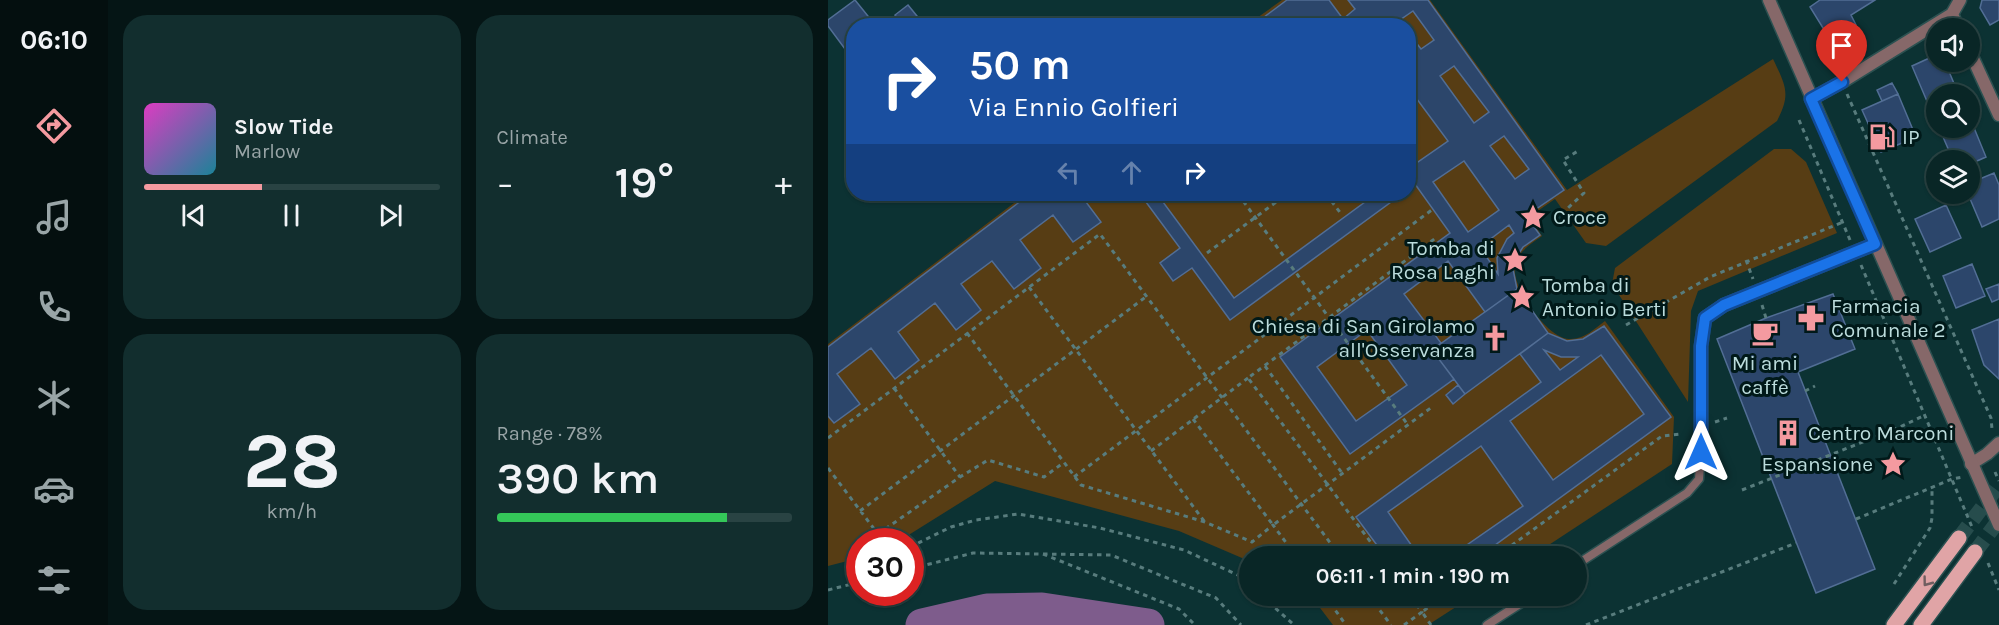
<!DOCTYPE html>
<meta charset="utf-8">
<style>
:root{--surface:#092626;--page:#122e2e;--text:#f1f3f6;--muted:#99a5a7;--line:#294343;--accent:#f49aa0}
body{margin:0;font-family:Karla,sans-serif;background:var(--page);color:var(--text);height:100vh;display:flex;flex-direction:column;font-size:22px;white-space:nowrap}
*{box-sizing:border-box;margin:0}
p{font-size:20px;color:var(--muted)}
.icon{flex:none;width:33px;height:33px;fill:none;stroke:currentColor;stroke-width:2;stroke-linecap:round;stroke-linejoin:round}
.map{position:relative;flex:1;overflow:hidden}
.details{display:flex;flex-direction:column;gap:15px;padding:15px;background:#051515;width:720px}
.details>*{flex:none}
.banner{position:absolute;left:18px;top:18px;width:570px;height:183px;border-radius:24px;box-shadow:0 2px 4px #0004,0 0 0 2px var(--line);background:#1a4fa0;color:#fff;overflow:hidden}
.buttons{position:absolute;left:1098px;top:18px;display:grid;gap:12px}
.buttons a{display:grid;place-items:center;width:54px;height:54px;border-radius:50%;background:var(--surface);box-shadow:0 2px 4px #0004,0 0 0 2px var(--line);font-size:30px}
.speed{position:absolute;left:18px;top:528px;display:flex;gap:12px;font-size:30px;font-weight:700;text-align:center}
.speed>*{display:grid;place-content:center;width:78px;height:78px;border-radius:50%;background:var(--surface);box-shadow:0 2px 4px #0004,0 0 0 2px var(--line);line-height:1}
.speed .limit{border:9px solid #d22;background:#fff;color:#111}
.pin{position:absolute;display:grid;place-items:center;width:51px;height:51px;color:#fff;margin:-62px -26px;border-radius:50% 50% 50% 0;rotate:-45deg;box-shadow:0 0 6px #0007}
.pin .icon{rotate:45deg}
.me{position:absolute;width:66px;margin:-33px;rotate:0deg;stroke-linejoin:round;filter:drop-shadow(0 0 4px #0008)}
.turn{display:flex;align-items:center;gap:21px;height:126px;padding:0 24px;font-size:27px}
.turn .icon{width:78px;height:78px;stroke-width:2.5}
.turn b{display:block;font-size:42px;line-height:51px}
.lanes{display:flex;align-items:center;height:57px;padding:0 24px;background:#0003;justify-content:center;gap:30px;direction:ltr}
.lanes .off{opacity:.35}
.big{font-size:45px;font-weight:600;line-height:1.1}
.details .card{flex:1;display:flex;flex-direction:column;justify-content:center;gap:9px;min-width:0;padding:0 21px;border-radius:24px;background:var(--page)}
.details .dial{align-items:center;gap:0}
.dial b{font-size:78px;line-height:1}
.song{display:flex;align-items:center;gap:18px}
.cover{width:72px;height:72px;border-radius:9px;background:linear-gradient(135deg,hsl(310 70% 55%),hsl(190 70% 35%))}
.played{height:6px;border-radius:3px;background:linear-gradient(90deg,var(--accent) 40%,var(--line) 40%)}
.keys{display:flex;justify-content:space-around;direction:ltr}
.heat{display:flex;justify-content:space-between;align-items:center;font-size:33px;direction:ltr}
.charge{height:9px;border-radius:4px;background:linear-gradient(90deg,#34c759 78%,var(--line) 0)}
.details .tiles{flex:1;display:grid;gap:15px;grid-template-columns:repeat(2,1fr)}
.trip{position:absolute;left:411px;top:546px;width:348px;height:60px;border-radius:30px;background:var(--surface);box-shadow:0 2px 4px #0004,0 0 0 2px var(--line);font-weight:600;line-height:60px;text-align:center}
main{display:flex;flex:1;min-height:0}
.tab-bar{display:flex;flex-direction:column;width:108px;justify-content:space-around;align-items:center;background:#040f0f;color:var(--muted)}
.tab-bar .icon{width:42px;height:42px}
.tab-bar .selected{color:var(--accent)}
.tab-bar b{font-size:27px;color:var(--text)}
.map>svg:first-child{display:block}
</style>
<main>
<nav class="tab-bar">
<b>06:10</b>
<svg class="icon selected" aria-label="directions" viewBox="0 0 24 24"><path d="M12 3l9 9-9 9-9-9zM9 14v-3h6M13 9l2 2-2 2"/></svg>
<svg class="icon" aria-label="music" viewBox="0 0 24 24"><path d="M9 18V5l10-2v13"/><circle cx="6" cy="18" r="3"/><circle cx="16" cy="16" r="3"/></svg>
<svg class="icon" aria-label="phone" viewBox="0 0 24 24"><path d="M5 4h4l2 5-3 2q2 4 5 5l2-3 5 2v4C11 20 4 13 5 4z"/></svg>
<svg class="icon" aria-label="climate" viewBox="0 0 24 24"><path d="M12 3v18M4 7l16 10M4 17L20 7"/></svg>
<svg class="icon" aria-label="car" viewBox="0 0 24 24"><path d="M5 17H2v-5l4-1 3-4h7l3 4 3 1v5h-3M9 17h6M6 11h13"/><circle cx="7" cy="17" r="2"/><circle cx="17" cy="17" r="2"/></svg>
<svg class="icon" aria-label="filters" viewBox="0 0 24 24"><path d="M4 7h16M4 17h16"/><circle cx="9" cy="7" r="2"/><circle cx="15" cy="17" r="2"/></svg>
</nav>
<section class="details">
<div class="tiles">
<div class="card">
<div class="song"><i class="cover"></i><div><b>Slow Tide</b><p>Marlow</p></div></div>
<div class="played"></div>
<div class="keys"><svg class="icon" aria-label="previous" viewBox="0 0 24 24"><path d="M18 5L8 12l10 7zM5 5v14"/></svg><svg class="icon" aria-label="pause" viewBox="0 0 24 24"><path d="M8 5v14M16 5v14"/></svg><svg class="icon" aria-label="next" viewBox="0 0 24 24"><path d="M6 5l10 7-10 7zM19 5v14"/></svg></div>
</div>
<div class="card"><p>Climate</p>
<div class="heat"><a>−</a><b class="big">19°</b><a>+</a></div>
</div>
<div class="card dial"><b>28</b><p>km/h</p></div>
<div class="card"><p>Range · 78%</p><b class="big">390 km</b><div class="charge"></div></div>
</div>
</section>
<div class="map">
<svg width="1171" height="625" viewBox="0 0 1171 625">
<rect width="100%" height="100%" fill="#0c3233"/>
<path fill="#573d14" d="M 454,0 L 602,0 L 739,190 L 945,59 C 958,86 963,94 949,121 L 778,246 L 758,243 L 727,199 L 701,217 L 714,236 C 704,243 689,252 687,266 C 683,287 719,338 741,339 C 756,340 766,329 777,321 L 846,417 L 844,464 L 704,556 L 422,556 L 421,561 L 351,531 L 167,481 L 71,541 L 32,542 L 31,558 L 0,566 L 0,344 L 198,194 L 580,194 L 580,26 L 419,25 Z
M 946,149 L 963,149 L 978,162 L 1009,233 L 870,291 L 863,311 L 860,402 L 784,284 L 787,268 Z
M 483,596 L 482,596 L 645,596 L 600,625 L 505,625 Z"/>
<g fill="none" stroke-linecap="round" stroke-linejoin="round">
<path stroke="#7e5c8c" stroke-width="33" d="M 94,625 L 159,610 L 214,609 L 320,625"/>
</g>
<path fill="#2c466b" stroke="#526e95" stroke-width="1.5" fill-rule="evenodd" d="M 27,0 L 48,26 L 26,26 L 26,43 L 17,49 L 0,26 L 0,20 Z
M 459,0 L 501,0 L 515,19 L 527,9 L 520,0 L 600,0 L 736,190 L 698,216 L 712,235 L 695,247 L 684,264 L 689,289 L 657,312 L 620,261 L 576,294 L 613,343 L 604,350 L 626,379 L 522,454 L 452,357 L 622,233 L 587,184 L 580,189 L 580,169 L 620,141 L 580,87 L 580,32 L 593,49 L 606,40 L 585,11 L 572,20 L 576,26 L 477,26 L 471,18 L 460,26 L 424,26 ZM 626,66 L 661,112 L 646,123 L 612,76 ZM 676,136 L 701,169 L 687,179 L 662,146 ZM 636,161 L 671,210 L 640,232 L 605,182 ZM 681,225 L 686,233 L 679,239 L 669,258 L 670,274 L 652,247 ZM 539,330 L 579,385 L 528,421 L 489,367 Z
M 1047,0 L 1023,15 L 1028,25 L 1003,41 L 982,7 L 992,0 Z
M 1154,0 L 1171,0 L 1171,20 L 1162,25 L 1152,8 Z
M 80,5 L 93,21 L 87,26 L 76,26 L 67,15 Z
M 1108,55 L 1108,62 L 1117,62 L 1130,93 L 1108,94 L 1108,102 L 1101,106 L 1084,66 Z
M 1064,83 L 1070,94 L 1054,101 L 1049,90 Z
M 1070,94 L 1088,137 L 1053,152 L 1034,110 Z
M 1142,118 L 1158,157 L 1142,164 L 1142,160 L 1125,160 L 1112,130 L 1118,128 L 1142,128 Z
M 1166,173 L 1171,185 L 1171,219 L 1154,227 L 1140,194 L 1142,194 L 1142,183 Z
M 202,194 L 252,194 L 273,222 L 245,242 L 225,215 L 192,240 L 213,268 L 186,289 L 164,261 L 133,284 L 153,310 L 128,330 L 107,303 L 70,332 L 91,360 L 67,379 L 43,348 L 9,374 L 32,404 L 6,423 L 0,416 L 0,347 Z
M 312,194 L 339,194 L 332,198 L 406,298 L 548,194 L 574,194 L 402,320 L 364,268 L 345,281 L 332,263 L 352,248 Z
M 1118,205 L 1133,238 L 1102,252 L 1087,219 Z
M 1144,264 L 1157,296 L 1128,308 L 1115,276 Z
M 1171,284 L 1171,299 L 1164,302 L 1158,289 Z
M 689,289 L 720,333 L 637,394 L 604,350 Z
M 1005,294 L 1027,349 L 970,372 L 1047,569 L 988,593 L 889,339 L 938,318 Z
M 1171,319 L 1171,379 L 1156,365 L 1144,330 Z
M 776,326 L 843,417 L 652,556 L 623,556 L 695,506 L 653,446 L 560,512 L 591,556 L 557,556 L 528,517 L 713,382 L 692,354 L 720,333 L 739,341 L 755,339 ZM 716,350 L 733,357 L 750,357 L 732,370 ZM 773,355 L 816,414 L 725,480 L 682,421 Z
M 630,385 L 637,394 L 625,404 L 618,395 Z"/>
<g fill="none" stroke-linecap="round" stroke-linejoin="round">
<path stroke="#264c4c" stroke-width="15" stroke-dasharray="15 8" stroke-linecap="butt" d="M 1131,538 L 1171,485
M 1147,552 L 1171,520"/>
<g stroke="#2c5151" stroke-width="11">
<path id="service" d="M 748,565 L 859,493 L 871,479 L 873,452
M 659,625 L 704,596"/>
</g>
<g stroke="#2c5151" stroke-width="15">
<path id="minor" d="M 1124,14 L 1130,28
M 1142,52 L 1171,115
M 983,99 L 1014,82 L 1124,14 L 1132,0
M 873,452 L 873,346 L 877,318 L 896,305 L 1047,244
M 1143,464 L 1159,454 L 1171,443"/>
</g>
<g stroke="#2c5151" stroke-width="15">
<path id="tertiary" d="M 941,0 L 1171,525"/>
</g>
<g stroke="#2c5151" stroke-width="18">
<path id="primary" d="M 1066,625 L 1131,538
M 1093,625 L 1147,552"/>
</g>
<path stroke="#587c7d" stroke-width="3" stroke-dasharray="4.5 4.5" stroke-linecap="butt" d="M 1019,94 L 1163,418 L 1164,429
M 580,103 L 586,99
M 971,120 L 1022,240
M 410,194 L 580,425
M 498,194 L 514,215
M 727,220 L 756,193 L 735,160 L 750,151
M 379,253 L 459,194
M 918,260 L 925,279
M 1033,265 L 1144,527
M 201,287 L 376,521
M 934,305 L 938,318
M 798,325 L 882,277 L 1015,222
M 139,333 L 253,485 L 377,522 L 424,542 L 445,525 L 468,556
M 437,366 L 514,473
M 66,388 L 132,477
M 977,391 L 987,386
M 365,419 L 445,525 L 604,407
M 887,422 L 899,418
M 0,438 L 272,234 L 512,556
M 323,451 L 420,378
M 0,468 L 56,542
M 1167,472 L 1171,481
M 246,477 L 605,209
M 914,490 L 1070,428 L 1097,415
M 32,511 L 319,296
M 1028,519 L 1124,479 L 1135,477
M 50,534 L 132,477 L 160,460 L 216,477 L 235,463
M 82,547 L 123,527 L 148,520 L 190,514 L 272,528 L 356,550 L 414,577 L 422,584
M 215,554 L 351,609 L 367,625
M 553,556 L 420,378 L 609,237
M 669,556 L 834,436 L 852,434
M 1160,563 L 1171,590
M 82,569 L 145,553 L 283,555 L 388,598 L 413,625
M 1066,584 L 1102,528 L 1104,518 L 1104,487
M 0,590 L 32,582
M 434,596 L 466,625
M 497,596 L 518,625
M 541,596 L 563,625
M 576,625 L 594,612 L 582,596
M 603,625 L 594,612 L 616,596
M 758,625 L 968,543"/>
<use href="#service" stroke="#866869" stroke-width="8"/>
<use href="#minor" stroke="#866869" stroke-width="12"/>
<use href="#tertiary" stroke="#866869" stroke-width="12"/>
<use href="#primary" stroke="#e0a4a6" stroke-width="15"/>
</g>
<defs><path id="oneway-chevron" d="M-2-3.5L2.5 0L-2 3.5" fill="none" stroke-width="1.6" stroke-linecap="round" stroke-linejoin="round" transform="scale(1.5)"/></defs>
<use stroke="#705e60" href="#oneway-chevron" transform="translate(1099 582) rotate(127)"/>
<g fill="none" stroke-linecap="round" stroke-linejoin="round">
<g stroke="#114b97" stroke-width="15">
<path id="route" d="M 873,452 L 873,346 L 877,318 L 896,305 L 1047,244 L 983,99 L 1014,82"/>
</g>
<use href="#route" stroke="#1a73e8" stroke-width="10"/>
</g>
<defs>
<g id="fuel-bare" transform="scale(2.07)"><path d="M-5.5-6h7V0h2V4h1.3V-2.5L3-4.5l.8-.8L6-3V5H2.5V1h-1V6h-7ZM-4.2-4.7v3.2H.2V-4.7Z" fill="#f49aa0" stroke="#001919" stroke-width="2.5" paint-order="stroke"/></g>
<g id="sight-bare" transform="scale(2.07)"><path d="M0-6L1.8-2.2L6-1.7L2.9 1.2L3.7 5.4L0 3.3L-3.7 5.4L-2.9 1.2L-6-1.7L-1.8-2.2Z" fill="#f49aa0" stroke="#001919" stroke-width="2.5" paint-order="stroke"/></g>
<g id="pharmacy-bare" transform="scale(2.07)"><path d="M-2-6h4v4h4v4h-4v4h-4v-4h-4v-4h4Z" fill="#f49aa0" stroke="#001919" stroke-width="2.5" paint-order="stroke"/></g>
<g id="cafe-bare" transform="scale(2.07)"><path d="M-5.5-4.5H6V0H3Q3 3.5 0 3.5H-2.5Q-5.5 3.5-5.5 0ZM3-3.2v2h1.7v-2ZM-6 4.5H4V6H-6Z" fill="#f49aa0" stroke="#001919" stroke-width="2.5" paint-order="stroke"/></g>
<g id="church-bare" transform="scale(2.07)"><path d="M-1.2-6h2.4v3.5h3.3v2.4h-3.3V6h-2.4V-.1h-3.3v-2.4h3.3Z" fill="#f49aa0" stroke="#001919" stroke-width="2.5" paint-order="stroke"/></g>
<g id="building-bare" transform="scale(2.07)"><path d="M-4-6H4V6H1V3H-1V6H-4ZM-2.5-4.3h1.7v1.8h-1.7ZM.8-4.3h1.7v1.8H.8ZM-2.5-1h1.7V.8h-1.7ZM.8-1h1.7V.8H.8Z" fill="#f49aa0" stroke="#001919" stroke-width="2.5" paint-order="stroke"/></g>
</defs>
<g fill-rule="evenodd">
<use href="#fuel-bare" x="1054" y="137"/>
<use href="#sight-bare" x="705" y="217"/>
<use href="#sight-bare" x="687" y="260"/>
<use href="#sight-bare" x="694" y="297"/>
<use href="#pharmacy-bare" x="983" y="318"/>
<use href="#cafe-bare" x="937" y="333"/>
<use href="#church-bare" x="667" y="338"/>
<use href="#building-bare" x="960" y="433"/>
<use href="#sight-bare" x="1065" y="464"/>
</g>
<g text-anchor="middle" stroke-width="6" stroke-linejoin="round" paint-order="stroke">
<g font-size="21" fill="#bbdcdc" stroke="#001919" text-anchor="start">
<text x="1074" y="144">IP</text>
<text x="725" y="224">Croce</text>
<text x="667" y="255" text-anchor="end">Tomba di<tspan x="667" dy="24">Rosa Laghi</tspan></text>
<text x="714" y="292">Tomba di<tspan x="714" dy="24">Antonio Berti</tspan></text>
<text x="1003" y="313">Farmacia<tspan x="1003" dy="24">Comunale 2</tspan></text>
<text x="647" y="333" text-anchor="end">Chiesa di San Girolamo<tspan x="647" dy="24">all'Osservanza</tspan></text>
<text x="937" y="370" text-anchor="middle">Mi ami<tspan x="937" dy="24">caffè</tspan></text>
<text x="980" y="440">Centro Marconi</text>
<text x="1045" y="471" text-anchor="end">Espansione</text>
</g>
</g>
</svg>
<div class="buttons">
<a><svg class="icon" aria-label="sound" viewBox="0 0 24 24"><path d="M4 9h4l5-4v14l-5-4H4zM17 9q2 3 0 6"/></svg></a>
<a><svg class="icon" aria-label="search" viewBox="0 0 24 24"><circle cx="10" cy="10" r="6"/><path d="M15 15l6 6"/></svg></a>
<a><svg class="icon" aria-label="layers" viewBox="0 0 24 24"><path d="M12 4l9 5-9 5-9-5zM3 14l9 5 9-5"/></svg></a>
</div>
<div class="speed"><div class="limit">30</div></div>
<div class="pin" style="left:1014px;top:82px;background:#d93025"><svg class="icon" aria-label="arrive" viewBox="0 0 24 24"><path d="M6 21V4h12l-3 4 3 4H6"/></svg></div>
<svg class="me" style="left:873px;top:452px" viewBox="-20 -20 40 40"><path d="M0-17L14 15 0 8-14 15z" fill="#1a73e8" stroke="#fff" stroke-width="4"/></svg>
<div class="trip">06:11 · 1 min · 190 m</div>
<div class="banner">
<div class="turn"><svg class="icon" aria-label="right" viewBox="0 0 24 24"><path d="M7 20v-9h11M14 6l5 5-5 5"/></svg><div><b>50 m</b>Via Ennio Golfieri</div></div>
<div class="lanes"><svg class="icon off" aria-label="left" viewBox="0 0 24 24"><path d="M17 20v-9H6M10 6l-5 5 5 5"/></svg><svg class="icon off" aria-label="ahead" viewBox="0 0 24 24"><path d="M12 20V5M6 11l6-6 6 6"/></svg><svg class="icon" aria-label="right" viewBox="0 0 24 24"><path d="M7 20v-9h11M14 6l5 5-5 5"/></svg></div>
</div>
</div>
</main>
